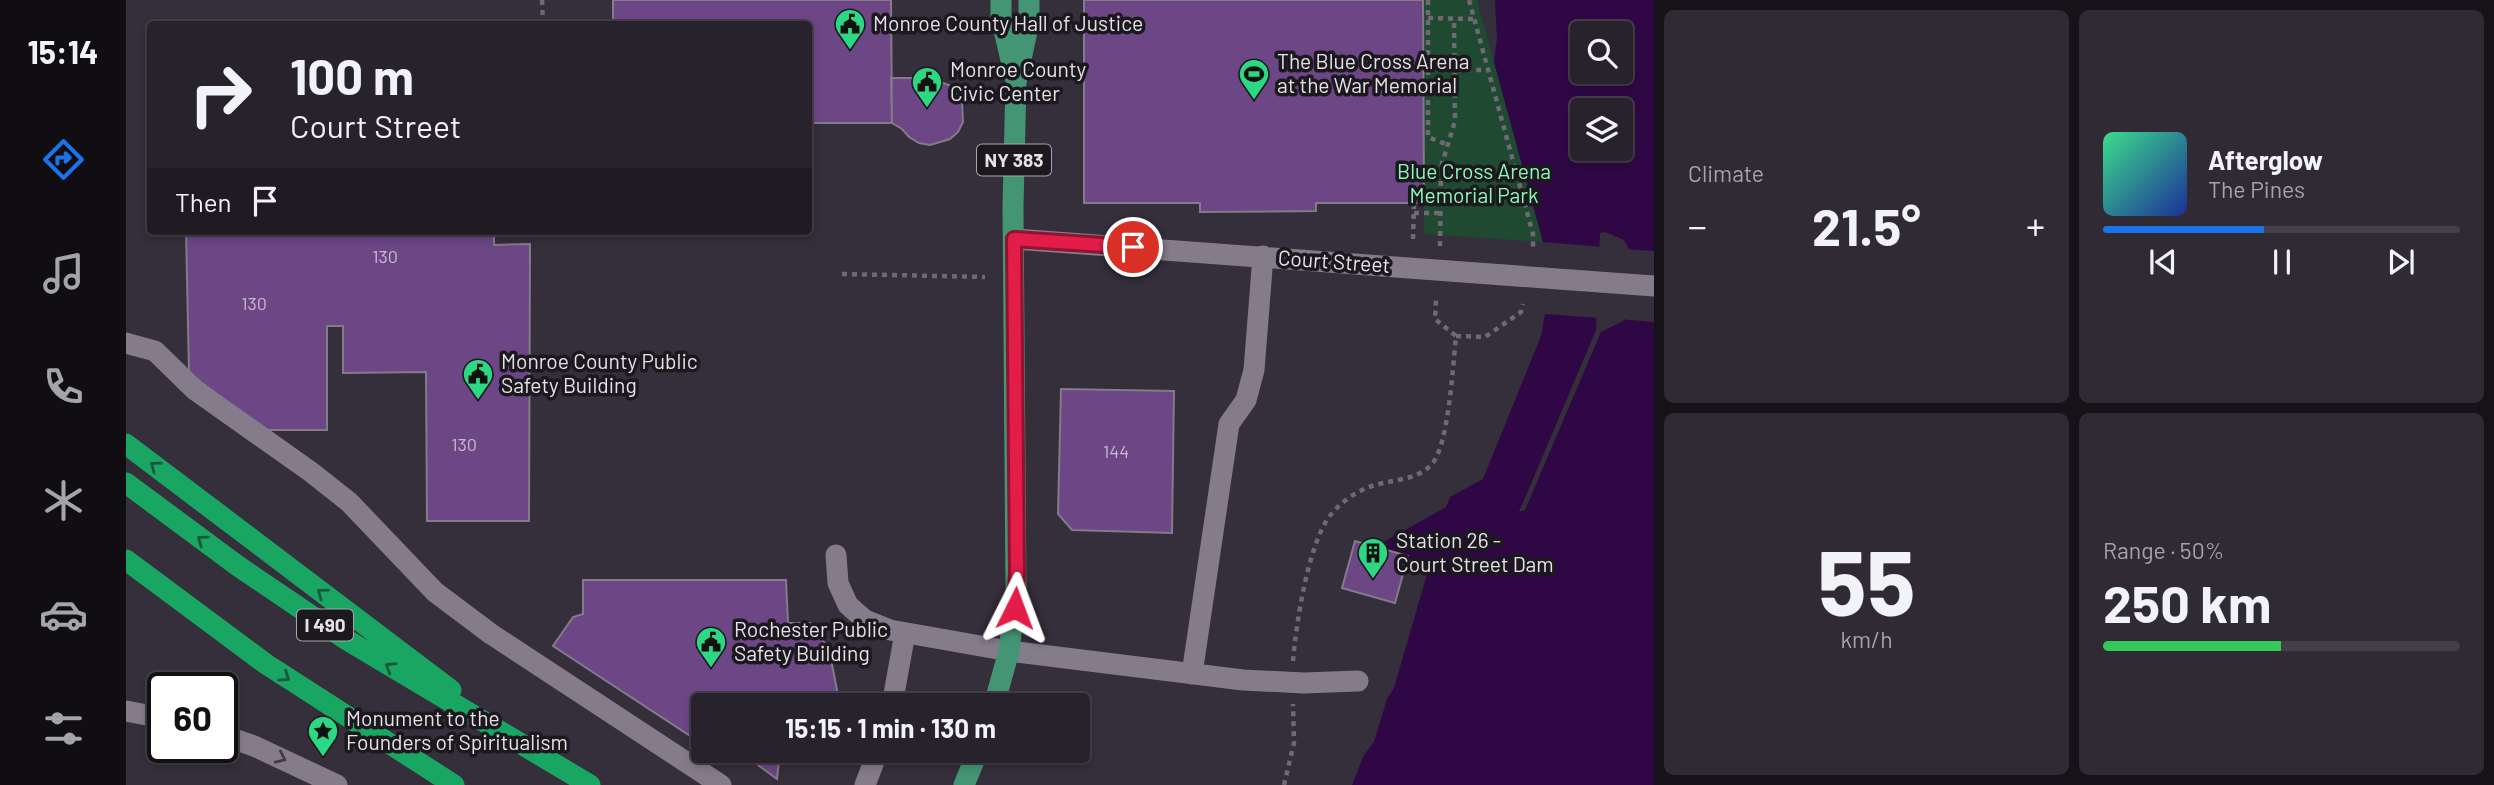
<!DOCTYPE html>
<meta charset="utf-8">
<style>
:root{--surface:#28222c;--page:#302a34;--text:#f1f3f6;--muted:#a5a4a9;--line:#443f48;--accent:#1a73e8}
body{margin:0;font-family:Barlow,sans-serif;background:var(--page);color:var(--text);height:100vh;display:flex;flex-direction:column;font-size:26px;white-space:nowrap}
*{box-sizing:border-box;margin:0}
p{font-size:23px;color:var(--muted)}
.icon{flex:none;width:38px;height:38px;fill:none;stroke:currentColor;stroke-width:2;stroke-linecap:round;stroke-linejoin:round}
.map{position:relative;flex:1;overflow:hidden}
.side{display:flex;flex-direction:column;gap:10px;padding:10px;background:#161318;width:840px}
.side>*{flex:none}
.banner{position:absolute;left:21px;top:21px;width:665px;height:214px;border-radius:7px;box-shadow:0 4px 10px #0003,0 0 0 2px var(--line);background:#28222c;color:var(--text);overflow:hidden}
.buttons{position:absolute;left:1444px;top:21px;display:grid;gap:14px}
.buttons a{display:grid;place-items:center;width:63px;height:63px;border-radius:7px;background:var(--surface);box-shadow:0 4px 10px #0003,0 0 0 2px var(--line);font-size:35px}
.speed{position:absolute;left:21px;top:672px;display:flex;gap:14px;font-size:35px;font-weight:700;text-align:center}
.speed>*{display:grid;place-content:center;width:91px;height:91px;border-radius:50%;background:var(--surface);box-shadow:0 4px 10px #0003,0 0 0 2px var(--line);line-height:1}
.speed .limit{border:4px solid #111;border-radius:10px;background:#fff;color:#111}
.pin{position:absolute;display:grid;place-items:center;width:60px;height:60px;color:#fff;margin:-30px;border:4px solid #fff;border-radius:50%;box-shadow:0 2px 7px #0007}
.me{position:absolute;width:77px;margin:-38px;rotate:3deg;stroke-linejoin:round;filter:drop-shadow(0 0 5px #0008)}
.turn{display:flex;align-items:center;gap:24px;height:147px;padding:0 28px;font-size:32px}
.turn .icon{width:91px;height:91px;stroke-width:2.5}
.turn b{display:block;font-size:49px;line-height:60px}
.then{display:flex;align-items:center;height:66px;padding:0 28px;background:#0003;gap:14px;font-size:26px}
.big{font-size:52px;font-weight:700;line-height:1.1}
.side .widget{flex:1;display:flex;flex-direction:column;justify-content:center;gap:10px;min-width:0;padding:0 24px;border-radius:10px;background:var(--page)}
.side .dial{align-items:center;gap:0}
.dial b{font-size:91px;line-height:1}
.song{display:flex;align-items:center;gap:21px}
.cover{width:84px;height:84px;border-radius:10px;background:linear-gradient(135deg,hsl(150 70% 55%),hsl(230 70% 35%))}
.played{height:7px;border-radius:4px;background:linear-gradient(90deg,var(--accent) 45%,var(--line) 45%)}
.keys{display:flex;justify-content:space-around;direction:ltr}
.heat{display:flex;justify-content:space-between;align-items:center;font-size:38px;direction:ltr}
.charge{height:10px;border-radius:5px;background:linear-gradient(90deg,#34c759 50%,var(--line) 0)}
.side .tiles{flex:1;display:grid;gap:10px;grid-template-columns:repeat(2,1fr)}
.trip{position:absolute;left:565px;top:693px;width:399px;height:70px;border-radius:7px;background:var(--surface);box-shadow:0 4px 10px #0003,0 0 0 2px var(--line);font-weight:700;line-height:70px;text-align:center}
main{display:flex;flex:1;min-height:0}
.tab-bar{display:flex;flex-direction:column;width:126px;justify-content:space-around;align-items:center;background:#100e12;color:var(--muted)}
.tab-bar .icon{width:49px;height:49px}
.tab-bar .on{color:var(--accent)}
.tab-bar b{font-size:32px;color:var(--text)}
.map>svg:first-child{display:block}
</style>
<main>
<nav class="tab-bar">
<b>15:14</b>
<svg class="icon on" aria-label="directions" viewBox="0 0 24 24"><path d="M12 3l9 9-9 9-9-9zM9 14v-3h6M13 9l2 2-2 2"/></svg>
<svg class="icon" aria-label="music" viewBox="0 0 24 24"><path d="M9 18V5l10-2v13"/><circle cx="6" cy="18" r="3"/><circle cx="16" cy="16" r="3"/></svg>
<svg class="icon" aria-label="phone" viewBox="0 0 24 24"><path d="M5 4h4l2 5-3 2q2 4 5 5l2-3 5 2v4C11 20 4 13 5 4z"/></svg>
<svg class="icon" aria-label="climate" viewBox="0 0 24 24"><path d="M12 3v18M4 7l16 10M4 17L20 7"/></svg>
<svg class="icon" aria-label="car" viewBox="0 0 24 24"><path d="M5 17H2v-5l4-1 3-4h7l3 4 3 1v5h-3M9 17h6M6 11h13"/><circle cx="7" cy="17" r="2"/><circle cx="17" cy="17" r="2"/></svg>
<svg class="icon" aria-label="filters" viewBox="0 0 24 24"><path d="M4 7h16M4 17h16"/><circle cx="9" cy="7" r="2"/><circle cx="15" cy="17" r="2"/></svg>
</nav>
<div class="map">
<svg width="1528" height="785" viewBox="0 0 1528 785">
<rect width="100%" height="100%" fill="#352e3b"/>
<path fill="#1f4a31" d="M 1297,0 L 1351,0 L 1417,242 L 1298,234 Z"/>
<path fill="#2f0744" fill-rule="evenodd" d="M 1369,0 L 1528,0 L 1528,785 L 1226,785 L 1238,755 L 1248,742 L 1261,699 L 1268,688 L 1306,557 L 1278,571 L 1282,556 L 1249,547 L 1320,507 L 1324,497 L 1357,479 L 1415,336 L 1424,287 L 1417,242 L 1368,62 L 1371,39 ZM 1456,33 L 1494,33 L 1494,72 L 1456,72 ZM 1456,110 L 1494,110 L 1494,149 L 1456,149 ZM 1479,232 L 1498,240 L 1503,249 L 1497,321 L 1475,332 L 1399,510 L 1393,512 L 1470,330 L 1474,233 Z"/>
<path fill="#352e3b" d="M 1417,242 L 1477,247 L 1474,318 L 1418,314 L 1420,287 Z
M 1499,249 L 1528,251 L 1528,322 L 1492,319 Z"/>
<path fill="#6c4685" stroke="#837b89" stroke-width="2" d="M 487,0 L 765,0 L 766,123 L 682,123 L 682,24 L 487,24 Z
M 958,0 L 1297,0 L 1298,203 L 1190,203 L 1190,211 L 1074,212 L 1074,203 L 958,203 Z
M 765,78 L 802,78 L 823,85 L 836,101 L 837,122 L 832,132 L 824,139 L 804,145 L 793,143 L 783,137 L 776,129 L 766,123 Z
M 60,231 L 368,231 L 368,245 L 404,244 L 403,521 L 301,521 L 300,372 L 217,373 L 217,326 L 201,326 L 201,430 L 138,430 L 63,373 Z
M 935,389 L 1048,391 L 1046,533 L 946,530 L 932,514 Z
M 1229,541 L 1282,556 L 1269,603 L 1216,588 Z
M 457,580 L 660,580 L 662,623 L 684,623 L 703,649 L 711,690 L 707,705 L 578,705 L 578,732 L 572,741 L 427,646 L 447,617 L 457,614 Z
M 613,751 L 654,751 L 651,779 Z"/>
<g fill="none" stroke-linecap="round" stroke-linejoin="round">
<path stroke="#706975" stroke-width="4.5" stroke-dasharray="5 5" stroke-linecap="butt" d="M 416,0 L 417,24
M 1302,0 L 1302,137 L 1322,145
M 1343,0 L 1407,234 L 1407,248
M 1302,18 L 1349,19
M 1302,60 L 1329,70 L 1363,70
M 1288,213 L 1314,213
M 1287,239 L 1288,203
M 1314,246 L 1315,167 L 1329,121 L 1328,19
M 716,274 L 859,277
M 1330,336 L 1359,337 L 1395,312 L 1397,304
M 1167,661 C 1170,624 1182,546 1203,517 C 1212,505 1227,493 1241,488 C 1261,479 1289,482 1305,465 C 1323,447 1327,363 1330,336 L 1309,319 L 1310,299
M 1158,785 L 1168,743 L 1167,704"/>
<path stroke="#847c8a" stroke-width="21" d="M 888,239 L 1528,286
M 0,343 L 29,351 L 69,390 L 185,472 L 223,502 L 309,592 L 365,634 L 595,785
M 710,555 L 712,583 L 722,605 L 739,620 L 764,630 L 883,651 L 1117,680 L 1178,683 L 1232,681
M 1066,674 L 1103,424 L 1120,400 L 1128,370 L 1137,256
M 766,705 L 779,633
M 0,711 L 37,718
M 96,735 L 128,746 L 211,785
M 739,785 L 752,751"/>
<path stroke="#449573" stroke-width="21" d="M 875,0 L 875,17 L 889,77
M 868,705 L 883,651 L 890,591 L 887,207 L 890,82 L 903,22 L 903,0
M 838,785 L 852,751"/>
<path stroke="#19a663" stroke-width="21" d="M 0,444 L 325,690
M 0,483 L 112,566 L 221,640 L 464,785
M 0,560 L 140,664 L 328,785"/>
</g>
<defs><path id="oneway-chevron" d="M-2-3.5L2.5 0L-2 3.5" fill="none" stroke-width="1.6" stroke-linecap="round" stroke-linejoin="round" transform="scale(1.75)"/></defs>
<g stroke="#1a583d">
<use href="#oneway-chevron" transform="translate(29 466) rotate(-143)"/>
<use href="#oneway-chevron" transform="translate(76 540) rotate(-144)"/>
<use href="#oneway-chevron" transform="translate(196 593) rotate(-143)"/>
<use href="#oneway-chevron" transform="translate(264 667) rotate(-149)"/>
<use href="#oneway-chevron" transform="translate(159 677) rotate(34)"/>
</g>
<use stroke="#403b44" href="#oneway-chevron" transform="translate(155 758) rotate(25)"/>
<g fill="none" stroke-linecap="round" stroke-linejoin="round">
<g stroke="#92132f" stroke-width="18">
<path id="route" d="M 889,608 L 891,574 L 888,239 L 1007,247"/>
</g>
<use href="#route" stroke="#e11d48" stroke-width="12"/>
</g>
<defs>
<g id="civic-pin" transform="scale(1.575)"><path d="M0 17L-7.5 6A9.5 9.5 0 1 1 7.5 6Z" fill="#2cd884" stroke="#1b181e"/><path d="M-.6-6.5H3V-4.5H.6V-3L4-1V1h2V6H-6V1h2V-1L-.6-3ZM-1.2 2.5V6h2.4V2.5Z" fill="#111"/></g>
<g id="stadium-pin" transform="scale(1.575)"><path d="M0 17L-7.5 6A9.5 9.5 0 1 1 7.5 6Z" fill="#2cd884" stroke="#1b181e"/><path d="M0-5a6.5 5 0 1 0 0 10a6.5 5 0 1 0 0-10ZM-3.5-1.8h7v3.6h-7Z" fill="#111"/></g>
<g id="building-pin" transform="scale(1.575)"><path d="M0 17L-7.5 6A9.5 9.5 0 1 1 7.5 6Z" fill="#2cd884" stroke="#1b181e"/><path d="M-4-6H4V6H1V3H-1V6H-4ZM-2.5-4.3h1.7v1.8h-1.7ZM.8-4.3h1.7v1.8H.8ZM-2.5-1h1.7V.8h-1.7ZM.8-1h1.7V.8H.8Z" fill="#111"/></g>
<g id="sight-pin" transform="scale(1.575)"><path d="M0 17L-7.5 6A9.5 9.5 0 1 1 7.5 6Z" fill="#2cd884" stroke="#1b181e"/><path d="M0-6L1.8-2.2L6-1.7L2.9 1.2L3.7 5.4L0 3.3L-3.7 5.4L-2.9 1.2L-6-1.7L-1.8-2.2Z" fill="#111"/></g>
</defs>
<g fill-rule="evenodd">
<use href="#civic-pin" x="724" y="24"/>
<use href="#stadium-pin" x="1128" y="74"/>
<use href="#civic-pin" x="801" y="82"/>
<use href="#civic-pin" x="352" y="374"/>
<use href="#building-pin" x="1247" y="553"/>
<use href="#civic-pin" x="585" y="642"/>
<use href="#sight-pin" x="197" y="731"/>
</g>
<g text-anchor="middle" stroke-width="7" stroke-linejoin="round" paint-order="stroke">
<g font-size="18" fill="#c8bad0">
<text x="259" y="263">130</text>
<text x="128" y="310">130</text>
<text x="338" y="451">130</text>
<text x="990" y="458">144</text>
</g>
<g fill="#1b181e" stroke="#a9a5ac" stroke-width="2">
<rect x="851" y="144.5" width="74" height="31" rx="5"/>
<rect x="171" y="609.5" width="56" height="31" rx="5"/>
</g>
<g font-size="19" font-weight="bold" fill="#e6e1e9">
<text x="888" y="167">NY 383</text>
<text x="199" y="632">I 490</text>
</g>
<g font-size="21" fill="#e6e1e9" stroke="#1b181e" text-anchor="start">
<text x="747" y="31">Monroe County Hall of Justice</text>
<text x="1151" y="69">The Blue Cross Arena<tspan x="1151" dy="24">at the War Memorial</tspan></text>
<text x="824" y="77">Monroe County<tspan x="824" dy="24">Civic Center</tspan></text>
<text x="375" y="369">Monroe County Public<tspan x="375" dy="24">Safety Building</tspan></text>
<text x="1270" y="548">Station 26 -<tspan x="1270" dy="24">Court Street Dam</tspan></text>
<text x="608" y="637">Rochester Public<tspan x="608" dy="24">Safety Building</tspan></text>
<text x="220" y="726">Monument to the<tspan x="220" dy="24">Founders of Spiritualism</tspan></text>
</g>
<g font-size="21" fill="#8cf9b7" stroke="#1b181e">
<text x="1348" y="179">Blue Cross Arena<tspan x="1348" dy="24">Memorial Park</tspan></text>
</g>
<g font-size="21" fill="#e6e1e9" stroke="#1b181e">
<text transform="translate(1208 262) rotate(4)" y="7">Court Street</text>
</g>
</g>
</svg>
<div class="buttons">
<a><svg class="icon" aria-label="search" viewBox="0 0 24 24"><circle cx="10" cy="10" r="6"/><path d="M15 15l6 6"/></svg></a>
<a><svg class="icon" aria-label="layers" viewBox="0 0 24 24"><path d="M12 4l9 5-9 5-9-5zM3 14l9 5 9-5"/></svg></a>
</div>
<div class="speed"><div class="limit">60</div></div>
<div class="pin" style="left:1007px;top:247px;background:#d93025"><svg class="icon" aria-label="arrive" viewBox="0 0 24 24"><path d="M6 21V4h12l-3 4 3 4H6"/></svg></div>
<svg class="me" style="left:889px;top:608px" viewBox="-20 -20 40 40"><path d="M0-17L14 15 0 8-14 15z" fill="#e11d48" stroke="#fff" stroke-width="4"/></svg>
<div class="trip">15:15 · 1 min · 130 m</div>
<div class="banner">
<div class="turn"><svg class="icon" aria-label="right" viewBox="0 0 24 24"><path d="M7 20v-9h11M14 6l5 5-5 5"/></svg><div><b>100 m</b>Court Street</div></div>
<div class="then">Then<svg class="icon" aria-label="arrive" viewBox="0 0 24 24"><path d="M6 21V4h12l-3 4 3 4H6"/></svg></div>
</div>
</div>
<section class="side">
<div class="tiles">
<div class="widget"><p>Climate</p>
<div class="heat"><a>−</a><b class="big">21.5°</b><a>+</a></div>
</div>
<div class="widget">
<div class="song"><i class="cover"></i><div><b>Afterglow</b><p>The Pines</p></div></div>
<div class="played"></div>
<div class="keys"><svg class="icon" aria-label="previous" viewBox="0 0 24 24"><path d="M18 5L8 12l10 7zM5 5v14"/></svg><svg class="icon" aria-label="pause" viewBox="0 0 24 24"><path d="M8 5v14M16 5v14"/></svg><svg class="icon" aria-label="next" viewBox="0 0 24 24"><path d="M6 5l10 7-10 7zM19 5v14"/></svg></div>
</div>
<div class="widget dial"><b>55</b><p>km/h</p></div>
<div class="widget"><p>Range · 50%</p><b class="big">250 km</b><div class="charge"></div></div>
</div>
</section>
</main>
